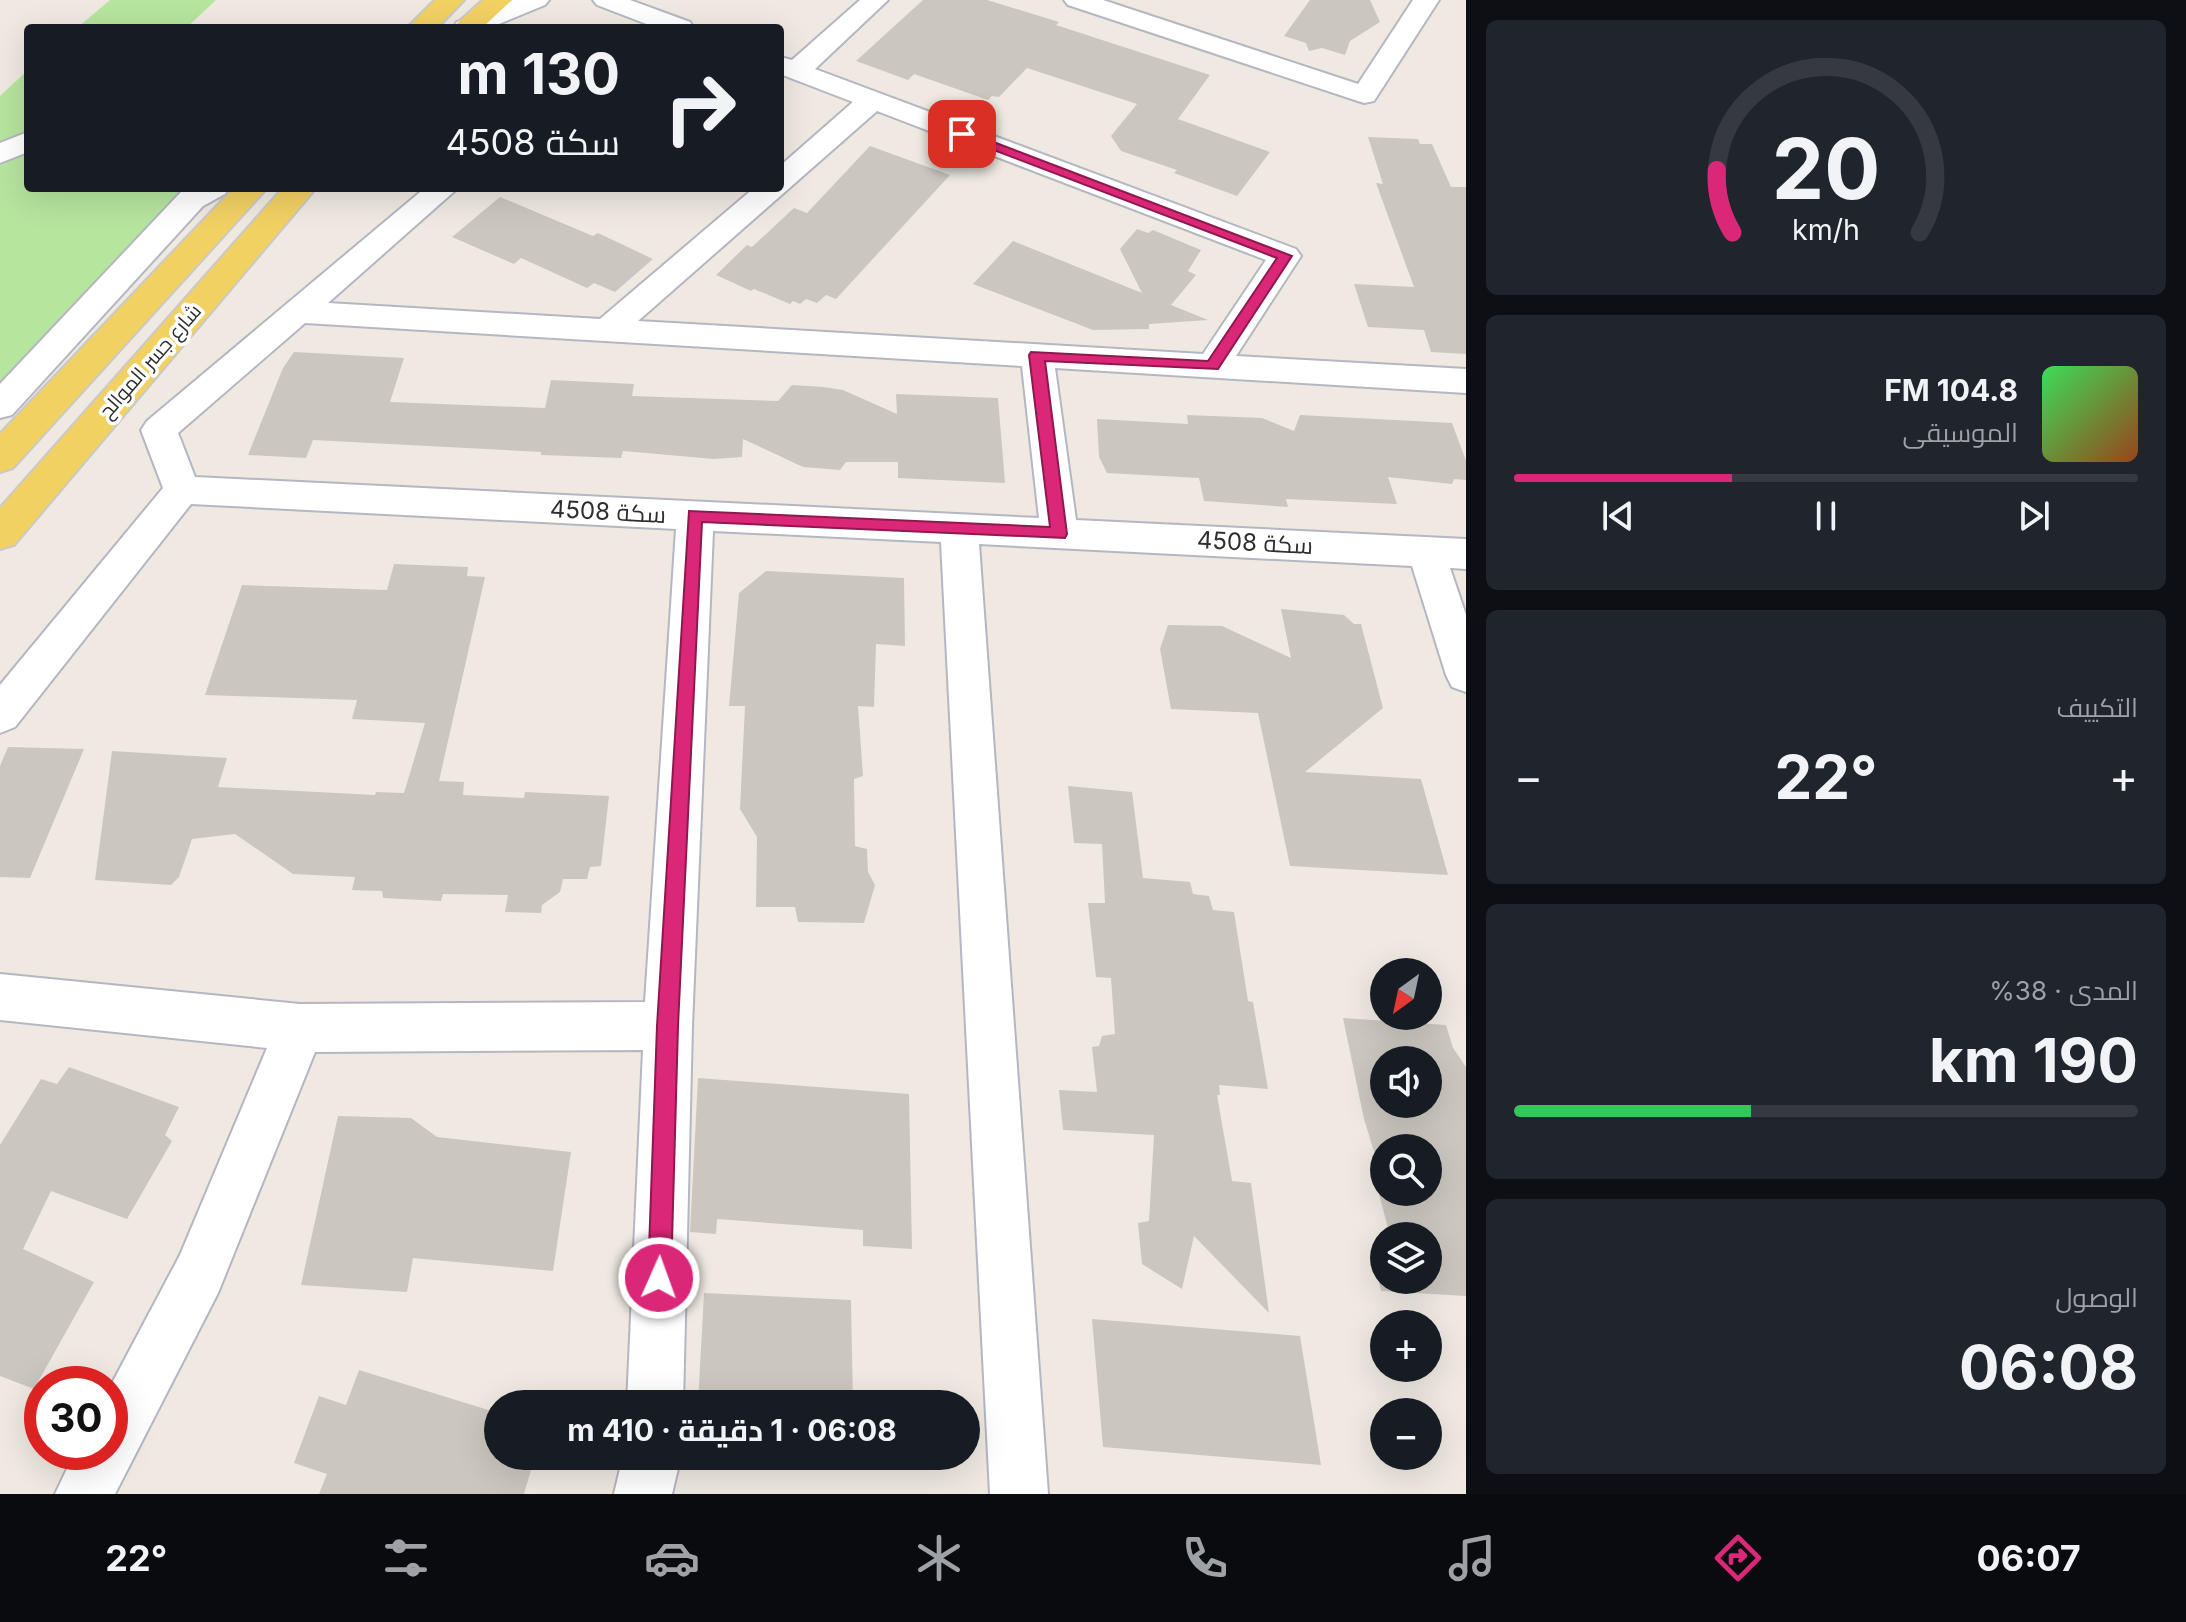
<!DOCTYPE html>
<html lang="ar">
<meta charset="utf-8">
<style>
:root{--surface:#171b24;--page:#20242c;--text:#f1f3f6;--muted:#9ea1a6;--line:#363941;--accent:#db2777}
body{margin:0;font-family:Inter,Cairo,sans-serif;background:var(--page);color:var(--text);direction:rtl;height:100vh;display:flex;flex-direction:column;font-size:30px;white-space:nowrap}
*{box-sizing:border-box;margin:0}
p{font-size:26px;color:var(--muted)}
.icon{flex:none;width:44px;height:44px;fill:none;stroke:currentColor;stroke-width:2;stroke-linecap:round;stroke-linejoin:round}
.map{position:relative;flex:1;overflow:hidden;direction:ltr}
.sheet{display:flex;flex-direction:column;gap:20px;padding:20px;background:#0d0f14;width:720px}
.sheet>*{flex:none}
.hud{position:absolute;left:24px;top:24px;width:760px;height:168px;border-radius:8px;box-shadow:0 8px 32px #0002;direction:rtl;background:#171b24;color:var(--text);overflow:hidden}
.needle{width:52px;rotate:213deg}
.controls{position:absolute;left:1370px;top:958px;display:grid;gap:16px}
.controls a{display:grid;place-items:center;width:72px;height:72px;border-radius:50%;background:var(--surface);box-shadow:0 8px 32px #0002;font-size:40px}
.speed{position:absolute;left:24px;top:1366px;display:flex;gap:16px;font-size:40px;font-weight:700;text-align:center}
.speed>*{display:grid;place-content:center;width:104px;height:104px;border-radius:50%;background:var(--surface);box-shadow:0 8px 32px #0002;line-height:1}
.speed .limit{border:12px solid #d22;background:#fff;color:#111}
.pin{position:absolute;display:grid;place-items:center;width:68px;height:68px;color:#fff;margin:-34px;border-radius:16px;box-shadow:0 4px 12px #0006}
.me{position:absolute;width:88px;margin:-44px;rotate:2deg;stroke-linejoin:round;filter:drop-shadow(0 0 6px #0008)}
.turn{display:flex;align-items:center;gap:28px;height:168px;padding:0 32px;font-size:36px}
.turn .icon{width:104px;height:104px;stroke-width:2.5}
.turn b{display:block;font-size:56px;line-height:68px}
.big{font-size:60px;font-weight:700;line-height:1.1}
.sheet .widget{flex:1;display:flex;flex-direction:column;justify-content:center;gap:12px;min-width:0;padding:0 28px;border-radius:12px;background:var(--page)}
.sheet .dial{align-items:center;gap:0}
.dial svg{height:208px;overflow:visible;fill:none;stroke:var(--line);stroke-width:7;stroke-linecap:round;text-anchor:middle}
.dial text{fill:var(--text);stroke:none}
.song{display:flex;align-items:center;gap:24px}
.cover{width:96px;height:96px;border-radius:12px;background:linear-gradient(135deg,hsl(130 70% 55%),hsl(20 70% 35%))}
.played{height:8px;border-radius:4px;background:linear-gradient(90deg,var(--accent) 35%,var(--line) 35%)}
.keys{display:flex;justify-content:space-around;direction:ltr}
.heat{display:flex;justify-content:space-between;align-items:center;font-size:44px;direction:ltr}
.charge{height:12px;border-radius:6px;background:linear-gradient(90deg,#34c759 38%,var(--line) 0)}
.trip{position:absolute;left:484px;top:1390px;width:496px;height:80px;border-radius:40px;background:var(--surface);box-shadow:0 8px 32px #0002;font-weight:700;line-height:80px;text-align:center;direction:rtl}
.tab-bar{display:flex;height:128px;justify-content:space-around;align-items:center;background:#090b0e;color:var(--muted)}
.tab-bar .icon{width:56px;height:56px}
.tab-bar .current{color:var(--accent)}
.tab-bar b{font-size:36px;color:var(--text)}
main{display:flex;flex:1;min-height:0}
.map>svg:first-child{display:block}
</style>
<main>
<section class="sheet">
<div class="widget dial"><svg viewBox="0 0 100 80">
<path d="M14 69A42 42 0 1 1 86 69"/>
<path d="M14 69A42 42 0 0 1 8 45" stroke="#db2777"/>
<text x="50" y="56" font-size="32" font-weight="700">20</text>
<text x="50" y="72" font-size="11">km/h</text>
</svg></div>
<div class="widget">
<div class="song"><i class="cover"></i><div><b>104.8 FM</b><p>الموسيقى</p></div></div>
<div class="played"></div>
<div class="keys"><svg class="icon" aria-label="previous" viewBox="0 0 24 24"><path d="M18 5L8 12l10 7zM5 5v14"/></svg><svg class="icon" aria-label="pause" viewBox="0 0 24 24"><path d="M8 5v14M16 5v14"/></svg><svg class="icon" aria-label="next" viewBox="0 0 24 24"><path d="M6 5l10 7-10 7zM19 5v14"/></svg></div>
</div>
<div class="widget"><p>التكييف</p>
<div class="heat"><a>−</a><b class="big">22°</b><a>+</a></div>
</div>
<div class="widget"><p>المدى · 38%</p><b class="big">190 km</b><div class="charge"></div></div>
<div class="widget"><p>الوصول</p><b class="big">06:08</b></div>
</section>
<div class="map">
<svg width="1466" height="1494" viewBox="0 0 1466 1494">
<rect width="100%" height="100%" fill="#efe9e1"/>
<path fill="#b6e59e" d="M 110,0 L 216,0 L 186,28 L 77,28 Z
M 28,70 L 28,133 L 0,146 L 0,96 Z
M 28,152 L 28,188 L 191,188 L 183,191 L 0,385 L 0,165 Z"/>
<path fill="#cbc7bf" fill-rule="evenodd" d="M 923,0 L 987,0 L 1059,22 L 1056,25 L 1210,75 L 1178,119 L 1270,152 L 1237,196 L 1174,173 L 1177,170 L 1121,151 L 1111,136 L 1137,104 L 1027,68 L 999,97 L 992,96 L 988,100 L 914,74 L 908,80 L 856,61 Z
M 1310,0 L 1370,0 L 1380,22 L 1350,41 L 1345,55 L 1322,48 L 1309,51 L 1306,43 L 1284,36 Z
M 1368,137 L 1418,139 L 1420,144 L 1432,144 L 1451,187 L 1466,187 L 1466,354 L 1431,352 L 1424,330 L 1368,327 L 1354,284 L 1414,287 L 1376,183 L 1383,184 Z
M 870,146 L 950,175 L 836,299 L 826,295 L 817,303 L 806,299 L 800,304 L 793,301 L 790,304 L 754,289 L 751,291 L 716,275 L 747,245 L 752,247 L 794,208 L 807,213 Z
M 500,197 L 593,236 L 598,233 L 653,259 L 615,292 L 594,283 L 587,288 L 521,258 L 514,264 L 452,237 Z
M 1137,229 L 1148,233 L 1153,230 L 1201,250 L 1188,271 L 1196,275 L 1171,305 L 1208,320 L 1149,324 L 1149,329 L 1093,330 L 973,284 L 1013,241 L 1142,293 L 1120,249 Z
M 294,352 L 404,358 L 390,402 L 545,408 L 551,380 L 634,384 L 632,396 L 778,401 L 792,385 L 823,387 L 843,390 L 897,414 L 896,394 L 998,398 L 1005,483 L 898,478 L 898,462 L 846,462 L 840,470 L 803,467 L 743,439 L 742,457 L 714,459 L 623,451 L 621,458 L 541,455 L 541,452 L 313,440 L 306,458 L 248,455 L 283,368 Z
M 1187,415 L 1262,418 L 1294,431 L 1300,415 L 1452,423 L 1466,461 L 1466,480 L 1454,479 L 1452,484 L 1388,477 L 1397,504 L 1286,499 L 1288,507 L 1204,501 L 1199,478 L 1107,473 L 1099,457 L 1097,419 L 1188,424 Z
M 394,564 L 468,567 L 467,576 L 485,577 L 439,781 L 464,782 L 463,795 L 524,798 L 525,792 L 609,796 L 601,866 L 590,867 L 587,879 L 563,879 L 560,892 L 542,905 L 541,913 L 505,912 L 508,895 L 443,894 L 441,901 L 383,898 L 382,891 L 352,890 L 355,877 L 293,874 L 235,834 L 192,839 L 179,877 L 171,885 L 95,880 L 112,751 L 227,758 L 218,787 L 375,795 L 376,792 L 404,793 L 425,723 L 352,719 L 357,700 L 205,695 L 242,585 L 387,590 Z
M 766,571 L 904,578 L 905,646 L 876,644 L 874,707 L 858,706 L 863,776 L 854,779 L 855,846 L 867,849 L 868,872 L 875,885 L 864,923 L 798,922 L 795,907 L 756,907 L 757,837 L 740,809 L 745,706 L 729,706 L 739,593 Z
M 1281,609 L 1344,615 L 1354,624 L 1361,624 L 1383,708 L 1305,772 L 1421,779 L 1448,875 L 1290,866 L 1258,713 L 1171,709 L 1160,649 L 1168,625 L 1222,626 L 1291,658 Z
M 8,747 L 84,749 L 30,878 L 0,877 L 0,766 Z
M 1068,786 L 1132,792 L 1143,878 L 1190,882 L 1193,894 L 1209,896 L 1213,910 L 1234,912 L 1248,1001 L 1253,1002 L 1268,1089 L 1219,1085 L 1220,1095 L 1217,1095 L 1232,1181 L 1251,1183 L 1269,1313 L 1194,1236 L 1182,1289 L 1142,1264 L 1138,1223 L 1149,1221 L 1154,1135 L 1063,1130 L 1059,1090 L 1097,1092 L 1092,1047 L 1099,1046 L 1102,1036 L 1115,1034 L 1111,978 L 1096,977 L 1088,903 L 1105,903 L 1102,844 L 1074,843 Z
M 1343,1018 L 1446,1025 L 1453,1048 L 1466,1067 L 1466,1296 L 1381,1291 L 1372,1254 L 1384,1249 L 1384,1280 L 1428,1280 L 1428,1236 L 1390,1236 L 1373,1171 L 1380,1171 L 1364,1119 ZM 1384,1060 L 1428,1060 L 1428,1104 L 1384,1104 ZM 1384,1148 L 1428,1148 L 1428,1192 L 1384,1192 Z
M 69,1067 L 179,1107 L 165,1135 L 172,1141 L 127,1219 L 51,1191 L 23,1249 L 94,1282 L 34,1389 L 0,1376 L 0,1145 L 41,1079 L 57,1084 Z
M 698,1078 L 909,1094 L 912,1249 L 863,1246 L 863,1230 L 717,1219 L 716,1234 L 690,1232 Z
M 338,1116 L 411,1118 L 437,1137 L 571,1152 L 553,1271 L 413,1258 L 407,1292 L 301,1285 Z
M 704,1293 L 851,1300 L 853,1404 L 698,1404 Z
M 1092,1319 L 1300,1336 L 1321,1465 L 1103,1447 Z
M 359,1370 L 498,1413 L 498,1456 L 535,1456 L 524,1494 L 319,1494 L 327,1474 L 294,1463 L 319,1396 L 346,1405 Z"/>
<g fill="none" stroke-linecap="round" stroke-linejoin="round">
<g stroke="#b4b7c1" stroke-width="4">
<path id="minor" d="M 513,0 L 549,0 L 545,5 L 489,28 L 453,28 L 457,22 Z
M 593,0 L 630,0 L 690,22 L 694,28 L 657,28 L 597,5 Z
M 860,0 L 888,0 L 815,69 L 1296,249 L 1301,256 L 1236,356 L 1466,369 L 1466,393 L 1055,368 L 1076,520 L 1466,539 L 1466,569 L 1450,568 L 1466,615 L 1466,692 L 1452,687 L 1446,675 L 1412,566 L 979,544 L 1048,1494 L 990,1494 L 941,542 L 713,531 L 692,1026 L 683,1404 L 627,1404 L 643,1050 L 315,1052 L 218,1293 L 115,1494 L 55,1494 L 75,1452 L 110,1452 L 110,1387 L 180,1255 L 267,1048 L 0,1020 L 0,974 L 300,1004 L 645,1002 L 676,529 L 191,504 L 15,727 L 0,733 L 0,685 L 163,488 L 141,430 L 147,421 L 425,188 L 458,188 L 328,303 L 600,319 L 754,188 L 780,188 L 780,166 L 853,102 L 780,74 L 780,57 L 792,60 ZM 877,111 L 1266,260 L 1203,354 L 638,321 ZM 305,323 L 1022,366 L 1039,518 L 195,477 L 178,433 Z
M 1064,0 L 1103,0 L 1358,84 L 1413,0 L 1439,0 L 1374,101 L 1364,103 L 1068,5 Z
M 28,132 L 28,152 L 0,163 L 0,143 Z
M 190,188 L 229,188 L 225,194 L 203,206 L 12,415 L 0,418 L 0,384 L 181,192 Z
M 623,1456 L 681,1456 L 672,1494 L 614,1494 Z"/>
</g>
<g stroke="#c9c9c9" stroke-width="4">
<path id="major" d="M 435,0 L 464,0 L 437,28 L 407,28 Z
M 483,0 L 512,0 L 482,28 L 452,28 Z
M 234,188 L 267,188 L 13,468 L 0,472 L 0,434 Z
M 283,188 L 316,188 L 14,545 L 0,549 L 0,508 Z"/>
</g>
<use href="#minor" fill="#fff" fill-rule="evenodd"/>
<use href="#major" fill="#f2d163" fill-rule="evenodd"/>
</g>
<path fill="#db2777" stroke="#8e194d" stroke-width="2" d="M 962,130 L 1292,256 L 1218,369 L 1045,361 L 1067,534 L 1065,538 L 702,522 L 678,1026 L 671,1278 L 667,1286 L 659,1290 L 651,1286 L 648,1278 L 657,1026 L 689,511 L 1050,527 L 1029,355 L 1031,352 L 1208,361 L 1277,258 L 957,136 L 957,131 Z"/>
<g text-anchor="middle" stroke-width="7" stroke-linejoin="round" paint-order="stroke">
<g font-size="20" fill="#2e2e2e" stroke="#fff">
<text transform="translate(150 361) rotate(-49)" y="7">شارع جسر الموالح</text>
</g>
<g font-size="24" fill="#2e2e2e" stroke="#fff">
<text transform="translate(608 512) rotate(3)" y="8">سكة 4508</text>
<text transform="translate(1255 543) rotate(3)" y="8">سكة 4508</text>
</g>
</g>
</svg>
<div class="controls">
<a><svg class="needle" viewBox="-14 -14 28 28"><path d="M0-13l5 13h-10z" fill="#e53935"/><path d="M0 13l5-13h-10z" fill="#9ea1a6"/></svg></a>
<a><svg class="icon" aria-label="sound" viewBox="0 0 24 24"><path d="M4 9h4l5-4v14l-5-4H4zM17 9q2 3 0 6"/></svg></a>
<a><svg class="icon" aria-label="search" viewBox="0 0 24 24"><circle cx="10" cy="10" r="6"/><path d="M15 15l6 6"/></svg></a>
<a><svg class="icon" aria-label="layers" viewBox="0 0 24 24"><path d="M12 4l9 5-9 5-9-5zM3 14l9 5 9-5"/></svg></a>
<a>+</a>
<a>−</a>
</div>
<div class="speed"><div class="limit">30</div></div>
<div class="pin" style="left:962px;top:134px;background:#d93025"><svg class="icon" aria-label="arrive" viewBox="0 0 24 24"><path d="M6 21V4h12l-3 4 3 4H6"/></svg></div>
<svg class="me" style="left:659px;top:1278px" viewBox="-20 -20 40 40"><circle r="17" fill="#db2777" stroke="#fff" stroke-width="3"/><path d="M0-11L8 9 0 5-8 9z" fill="#fff"/></svg>
<div class="trip">06:08 · 1 دقيقة · 410 m</div>
<div class="hud">
<div class="turn"><svg class="icon" aria-label="right" viewBox="0 0 24 24"><path d="M7 20v-9h11M14 6l5 5-5 5"/></svg><div><b>130 m</b>سكة 4508</div></div>
</div>
</div>
</main>
<nav class="tab-bar">
<b>06:07</b>
<svg class="icon current" aria-label="directions" viewBox="0 0 24 24"><path d="M12 3l9 9-9 9-9-9zM9 14v-3h6M13 9l2 2-2 2"/></svg>
<svg class="icon" aria-label="music" viewBox="0 0 24 24"><path d="M9 18V5l10-2v13"/><circle cx="6" cy="18" r="3"/><circle cx="16" cy="16" r="3"/></svg>
<svg class="icon" aria-label="phone" viewBox="0 0 24 24"><path d="M5 4h4l2 5-3 2q2 4 5 5l2-3 5 2v4C11 20 4 13 5 4z"/></svg>
<svg class="icon" aria-label="climate" viewBox="0 0 24 24"><path d="M12 3v18M4 7l16 10M4 17L20 7"/></svg>
<svg class="icon" aria-label="car" viewBox="0 0 24 24"><path d="M5 17H2v-5l4-1 3-4h7l3 4 3 1v5h-3M9 17h6M6 11h13"/><circle cx="7" cy="17" r="2"/><circle cx="17" cy="17" r="2"/></svg>
<svg class="icon" aria-label="filters" viewBox="0 0 24 24"><path d="M4 7h16M4 17h16"/><circle cx="9" cy="7" r="2"/><circle cx="15" cy="17" r="2"/></svg>
<b>22°</b>
</nav>
